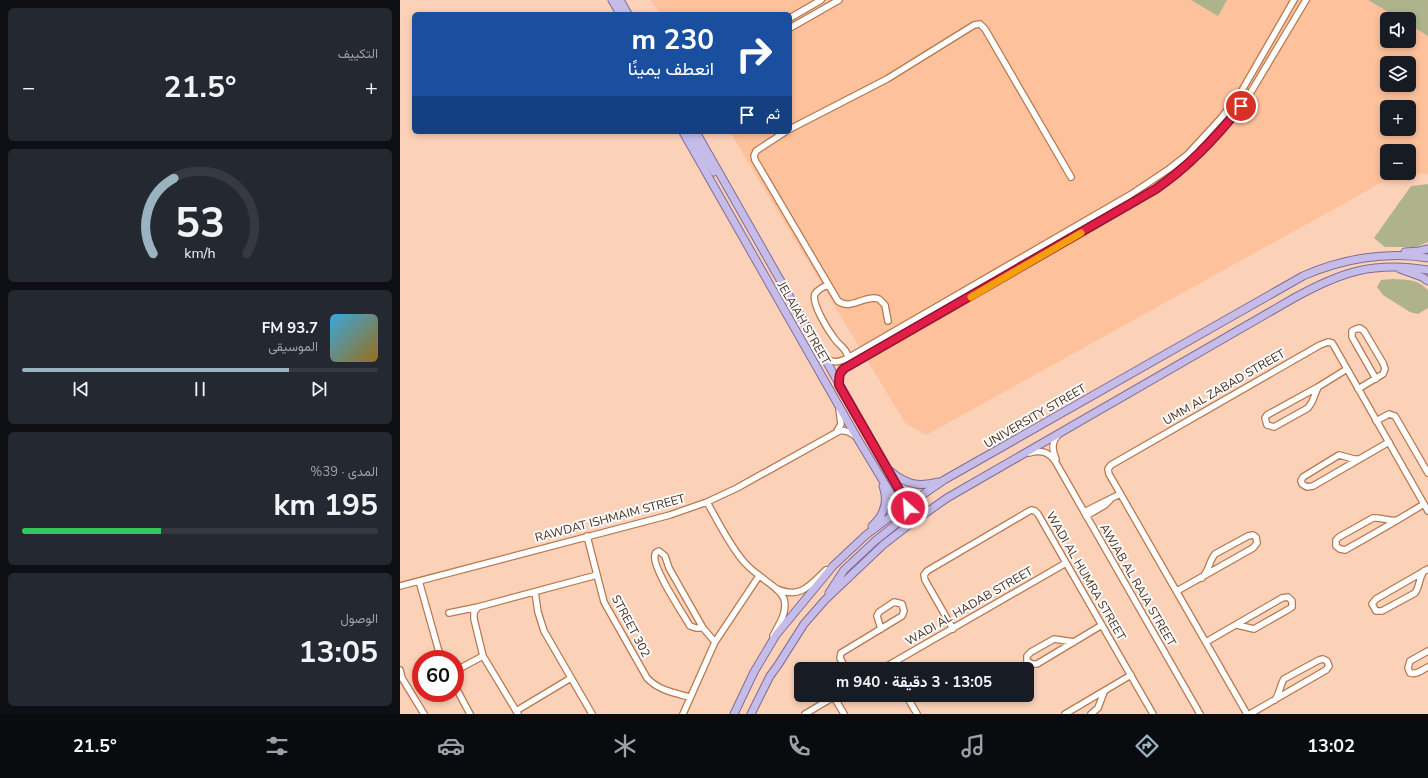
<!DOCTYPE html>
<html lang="ar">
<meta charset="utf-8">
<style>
:root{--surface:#171b24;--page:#242831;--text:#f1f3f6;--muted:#9ea1a6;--line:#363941;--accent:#9ab3c1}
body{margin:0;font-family:"Nunito Sans",Vazirmatn,sans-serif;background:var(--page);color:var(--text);direction:rtl;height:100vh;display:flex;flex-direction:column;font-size:15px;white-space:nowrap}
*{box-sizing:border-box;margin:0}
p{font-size:13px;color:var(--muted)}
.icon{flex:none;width:22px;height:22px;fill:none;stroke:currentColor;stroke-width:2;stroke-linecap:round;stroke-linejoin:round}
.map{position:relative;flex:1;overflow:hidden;direction:ltr}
.sheet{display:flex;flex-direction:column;gap:8px;padding:8px;background:#0d0f14;width:400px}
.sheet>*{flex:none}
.banner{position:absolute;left:12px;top:12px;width:380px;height:122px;border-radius:6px;box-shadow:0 2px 6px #0003;direction:rtl;background:#1a4fa0;color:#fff;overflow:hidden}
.fabs{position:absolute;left:980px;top:12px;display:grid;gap:8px}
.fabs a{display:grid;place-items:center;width:36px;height:36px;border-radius:6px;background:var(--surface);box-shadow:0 2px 6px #0003;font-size:20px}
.speed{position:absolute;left:12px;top:650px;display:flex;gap:8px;font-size:20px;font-weight:700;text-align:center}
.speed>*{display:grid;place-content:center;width:52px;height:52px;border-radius:50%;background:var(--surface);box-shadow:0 2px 6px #0003;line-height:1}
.speed .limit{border:6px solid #d22;background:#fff;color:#111}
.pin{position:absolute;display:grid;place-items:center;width:34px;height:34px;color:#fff;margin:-17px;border:2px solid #fff;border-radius:50%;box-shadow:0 1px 4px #0007}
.me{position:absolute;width:44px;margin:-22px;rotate:334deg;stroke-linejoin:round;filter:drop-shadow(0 0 3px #0008)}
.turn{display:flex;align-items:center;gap:14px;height:84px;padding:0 12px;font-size:18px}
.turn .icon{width:52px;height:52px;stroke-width:2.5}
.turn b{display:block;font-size:28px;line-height:34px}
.then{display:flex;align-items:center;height:38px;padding:0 12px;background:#0003;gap:8px;font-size:15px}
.big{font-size:30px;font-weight:700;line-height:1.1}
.sheet .widget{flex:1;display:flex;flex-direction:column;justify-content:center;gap:6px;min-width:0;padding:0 14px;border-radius:6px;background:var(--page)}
.sheet .dial{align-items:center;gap:0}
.dial svg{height:104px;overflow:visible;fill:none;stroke:var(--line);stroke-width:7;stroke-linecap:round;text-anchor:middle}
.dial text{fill:var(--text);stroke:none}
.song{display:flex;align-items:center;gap:12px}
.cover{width:48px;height:48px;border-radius:6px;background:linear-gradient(135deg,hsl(200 70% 55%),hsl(40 70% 35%))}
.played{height:4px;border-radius:2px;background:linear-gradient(90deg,var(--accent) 75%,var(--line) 75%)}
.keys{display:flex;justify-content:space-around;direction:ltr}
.heat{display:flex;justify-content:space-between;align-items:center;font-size:22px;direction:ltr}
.charge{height:6px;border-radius:3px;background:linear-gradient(90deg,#34c759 39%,var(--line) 0)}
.trip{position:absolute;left:394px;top:662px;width:240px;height:40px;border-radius:6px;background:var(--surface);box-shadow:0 2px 6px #0003;font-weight:700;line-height:40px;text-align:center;direction:rtl}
.menu{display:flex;height:64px;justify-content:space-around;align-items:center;background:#090b0e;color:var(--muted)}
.menu .icon{width:28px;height:28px}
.menu .active{color:var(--accent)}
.menu b{font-size:18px;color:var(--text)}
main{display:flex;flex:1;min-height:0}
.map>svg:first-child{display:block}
</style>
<main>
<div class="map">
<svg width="1028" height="714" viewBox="0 0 1028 714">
<rect width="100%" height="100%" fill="#fbd1b7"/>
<path fill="#fdc19b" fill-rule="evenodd" d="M 251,0 L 1028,0 L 1028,174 L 1009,173 L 1009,151 L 987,151 L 987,173 L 999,173 L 526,435 L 505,423 L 330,132 L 390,132 L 390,14 L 260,14 ZM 987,19 L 1009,19 L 1009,41 L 987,41 ZM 987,63 L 1009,63 L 1009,85 L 987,85 ZM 987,107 L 1009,107 L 1009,129 L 987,129 Z"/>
<path fill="#afb38c" d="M 791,0 L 827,0 L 818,16 Z
M 968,0 L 1028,0 L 1028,36 L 1009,24 L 1009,19 L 1000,19 Z
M 1028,184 L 1028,242 L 1016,247 L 985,247 L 974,238 L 1011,186 Z
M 993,279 C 1008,280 1017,279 1028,290 L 1028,308 L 1018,314 L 1010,312 L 983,295 L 977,287 L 981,280 Z"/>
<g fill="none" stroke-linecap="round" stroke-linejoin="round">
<g stroke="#b8784f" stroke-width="8">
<path id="minor" d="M 390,18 L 421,0
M 390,28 L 439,0
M 390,129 L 487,79 L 574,25 L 580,24 L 585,29 L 671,177
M 385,132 L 356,151 L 354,156 L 355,160 L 438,301 C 451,311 465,294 479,299 L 485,305 L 488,321
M 428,285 C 423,287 418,289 415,294 C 411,303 428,330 434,338 C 439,346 447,348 448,358
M 425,358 C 434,364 439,362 448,358 L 730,195 L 769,169 L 787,155 L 822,117 L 841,92 L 894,0
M 439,384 L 440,374 L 445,368 L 735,202 L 775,176 L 792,161 L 828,123 L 848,97 L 906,0
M 918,387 L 912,402 L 908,408 L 874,427 L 867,425 L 865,418 L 867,415 L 918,387 L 947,369
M 958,389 L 983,374 L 985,369 L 983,363 L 964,331 L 960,328 L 956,329 L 952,331 L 952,337 L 976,379
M 976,421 L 989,414 L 995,416 L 1028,473
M 437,431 L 441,424 L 439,409
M 629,453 C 640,450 648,451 655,461 L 800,714
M 656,459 C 652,450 651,442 659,434
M 960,459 L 954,459 L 939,455 L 903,477 L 901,481 L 902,484 L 907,487 L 913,486 L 989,442
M 307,502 C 317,520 327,540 340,557 C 345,564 353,571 360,576 C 368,583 380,589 384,599 C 388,613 378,625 373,636
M 684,512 L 720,494
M 686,516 L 705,505 L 710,500
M 997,520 C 989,522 981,517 973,518 L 939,537 L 936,540 L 936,546 L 940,549 L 945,550 C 972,535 998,520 1024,504
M 187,536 L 204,602 L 247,678 C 258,690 274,693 289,697
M 1024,571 C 1019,577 1020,586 1015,593 L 982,611 L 976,611 L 972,604 L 976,599 L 1028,569
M 19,581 L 41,659
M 0,586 L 270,515 L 307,502 L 337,488 L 441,430 L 449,432 L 455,436
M 377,589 C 401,599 409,586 426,570
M 777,591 L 853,548 L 857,543 L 856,537 L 853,535 L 848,536 L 815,554 C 809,561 809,571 802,578
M 135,592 L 138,612 L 144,631 L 192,714
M 78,607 L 74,612 L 74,619 L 83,656 L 118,714
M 49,613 L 78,607 L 197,575
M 303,628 L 296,628 L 290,626 C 283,614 251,566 255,555 C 255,552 257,552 259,551 L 265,556 L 269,568 L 303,628 L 315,642
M 553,629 L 525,580 L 524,575 L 527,571 L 631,510 L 635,511 L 638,514 L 753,714
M 674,642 L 654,639 L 631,652 L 627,656 L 627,661 L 632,664 L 637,664 L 702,625
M 806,642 L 882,598 L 888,597 L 892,601 L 892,607 L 889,609 L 854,629 L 837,625
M 1028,651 L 1010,661 L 1008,668 L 1010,673 C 1017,675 1022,670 1028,667
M 446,669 L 440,658 L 441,653 L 502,616 L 504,611 L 502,604 L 494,602 L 479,612 L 477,616 L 481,629
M 482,669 L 666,563
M 0,670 L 2,678 L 24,714
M 55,671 L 83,656
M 55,686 L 70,714
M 506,695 L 517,714
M 434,697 L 444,714
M 116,711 L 171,678
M 283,714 L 315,642 L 359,576
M 405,714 L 437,695
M 665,714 L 731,675
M 691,714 L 698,708 L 704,692
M 847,714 L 709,474 L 708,469 L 711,465 L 920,345 L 928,342 L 932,343 L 934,346 L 1028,511
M 850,714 L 926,670 L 929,666 L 927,661 L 923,659 L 919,660 L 884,679 C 880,685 880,693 875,700"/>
</g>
<g stroke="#806c97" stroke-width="9">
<path id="major" d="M 212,0 L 220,14
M 220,0 L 228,14
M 283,132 L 456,436 L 503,514
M 290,132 L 314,172
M 296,132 L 508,505 L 508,512 L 505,517 L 475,541 L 444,570 L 429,593
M 1005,252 L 1019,251 L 1028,249
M 1000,269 L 1022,277 L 1028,281
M 490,471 C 507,485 518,487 539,482
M 472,526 C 484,515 489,502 483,486
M 334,714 L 354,672 L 376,635 L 433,566 L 466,535 L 490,517 L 544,480 L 903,276 C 941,259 986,251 1028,258
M 351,714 L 370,676 L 378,665 L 404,624 L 425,600 L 483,545 L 510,524 L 547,498 L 894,298 C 941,272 973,261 1028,270"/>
</g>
<use href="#minor" stroke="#fff" stroke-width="5.5"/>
<use href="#major" stroke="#c5bce9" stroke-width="7"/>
</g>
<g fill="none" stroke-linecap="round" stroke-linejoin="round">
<g stroke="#92132f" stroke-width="10">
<path id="route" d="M 508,508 L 504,498 L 439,385 C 439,377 439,372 445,368 L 756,189 C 789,166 816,138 841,106"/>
</g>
<use href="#route" stroke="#e11d48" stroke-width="7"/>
<path stroke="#f59e0b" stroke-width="7" d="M 571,297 L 681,233"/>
</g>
<g text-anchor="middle" stroke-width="4" stroke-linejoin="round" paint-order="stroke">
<g font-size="12" fill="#472c1b" stroke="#fbfbfb">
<text transform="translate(404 323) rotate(60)" y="4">JELAIAH STREET</text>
<text transform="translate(824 387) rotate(-30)" y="4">UMM AL ZABAD STREET</text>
<text transform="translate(635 416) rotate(-30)" y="4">UNIVERSITY STREET</text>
<text transform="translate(210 518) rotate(-15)" y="4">RAWDAT ISHMAIM STREET</text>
<text transform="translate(686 576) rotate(60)" y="4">WADI AL HUMRA STREET</text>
<text transform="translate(738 585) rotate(60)" y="4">AWJAB AL RAJA STREET</text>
<text transform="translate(569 606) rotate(-30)" y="4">WADI AL HADAB STREET</text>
<text transform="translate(231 626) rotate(62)" y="4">STREET 302</text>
</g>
</g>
</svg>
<div class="fabs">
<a><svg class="icon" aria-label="sound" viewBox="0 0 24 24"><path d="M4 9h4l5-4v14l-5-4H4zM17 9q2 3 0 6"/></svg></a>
<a><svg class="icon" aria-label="layers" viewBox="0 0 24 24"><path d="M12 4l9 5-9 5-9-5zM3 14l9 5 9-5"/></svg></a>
<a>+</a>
<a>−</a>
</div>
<div class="speed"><div class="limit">60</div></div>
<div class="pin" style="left:841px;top:106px;background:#d93025"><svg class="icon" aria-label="arrive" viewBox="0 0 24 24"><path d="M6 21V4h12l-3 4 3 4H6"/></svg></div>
<svg class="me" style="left:508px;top:508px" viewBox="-20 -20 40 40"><circle r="17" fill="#e11d48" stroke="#fff" stroke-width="3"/><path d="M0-11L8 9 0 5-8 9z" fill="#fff"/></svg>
<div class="trip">13:05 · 3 دقيقة · 940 m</div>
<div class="banner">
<div class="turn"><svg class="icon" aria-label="right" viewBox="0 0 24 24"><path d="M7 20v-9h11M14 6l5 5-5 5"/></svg><div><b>230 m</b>انعطف يمينًا</div></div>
<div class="then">ثم<svg class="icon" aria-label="arrive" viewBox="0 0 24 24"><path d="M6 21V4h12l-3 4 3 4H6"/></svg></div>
</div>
</div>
<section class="sheet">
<div class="widget"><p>التكييف</p>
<div class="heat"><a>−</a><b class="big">21.5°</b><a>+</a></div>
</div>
<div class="widget dial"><svg viewBox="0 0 100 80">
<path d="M14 69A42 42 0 1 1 86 69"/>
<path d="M14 69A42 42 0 0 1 30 11" stroke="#9ab3c1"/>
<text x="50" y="56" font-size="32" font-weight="700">53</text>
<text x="50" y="72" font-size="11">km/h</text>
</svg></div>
<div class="widget">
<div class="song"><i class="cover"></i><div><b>93.7 FM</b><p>الموسيقى</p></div></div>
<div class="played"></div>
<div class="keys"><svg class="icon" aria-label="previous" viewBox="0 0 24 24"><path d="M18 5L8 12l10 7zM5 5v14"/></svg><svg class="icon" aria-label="pause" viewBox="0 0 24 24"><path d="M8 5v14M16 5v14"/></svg><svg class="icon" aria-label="next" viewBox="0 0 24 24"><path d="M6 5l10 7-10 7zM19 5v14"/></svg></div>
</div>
<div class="widget"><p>المدى · 39%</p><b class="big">195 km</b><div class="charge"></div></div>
<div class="widget"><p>الوصول</p><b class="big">13:05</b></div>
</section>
</main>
<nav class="menu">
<b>13:02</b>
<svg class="icon active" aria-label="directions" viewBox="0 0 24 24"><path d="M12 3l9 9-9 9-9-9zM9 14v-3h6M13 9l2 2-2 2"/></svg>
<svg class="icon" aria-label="music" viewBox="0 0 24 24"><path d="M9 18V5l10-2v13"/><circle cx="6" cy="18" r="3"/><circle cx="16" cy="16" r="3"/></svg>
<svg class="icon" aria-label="phone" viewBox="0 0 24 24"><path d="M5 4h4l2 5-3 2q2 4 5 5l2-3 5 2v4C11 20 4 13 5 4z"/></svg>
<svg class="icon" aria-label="climate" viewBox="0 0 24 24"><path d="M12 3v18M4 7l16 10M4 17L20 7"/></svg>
<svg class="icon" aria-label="car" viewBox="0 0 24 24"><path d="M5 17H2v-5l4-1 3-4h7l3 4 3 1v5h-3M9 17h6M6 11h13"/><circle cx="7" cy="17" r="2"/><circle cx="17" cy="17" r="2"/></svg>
<svg class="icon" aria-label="filters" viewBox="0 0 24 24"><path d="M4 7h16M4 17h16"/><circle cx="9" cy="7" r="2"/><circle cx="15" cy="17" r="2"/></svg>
<b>21.5°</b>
</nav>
